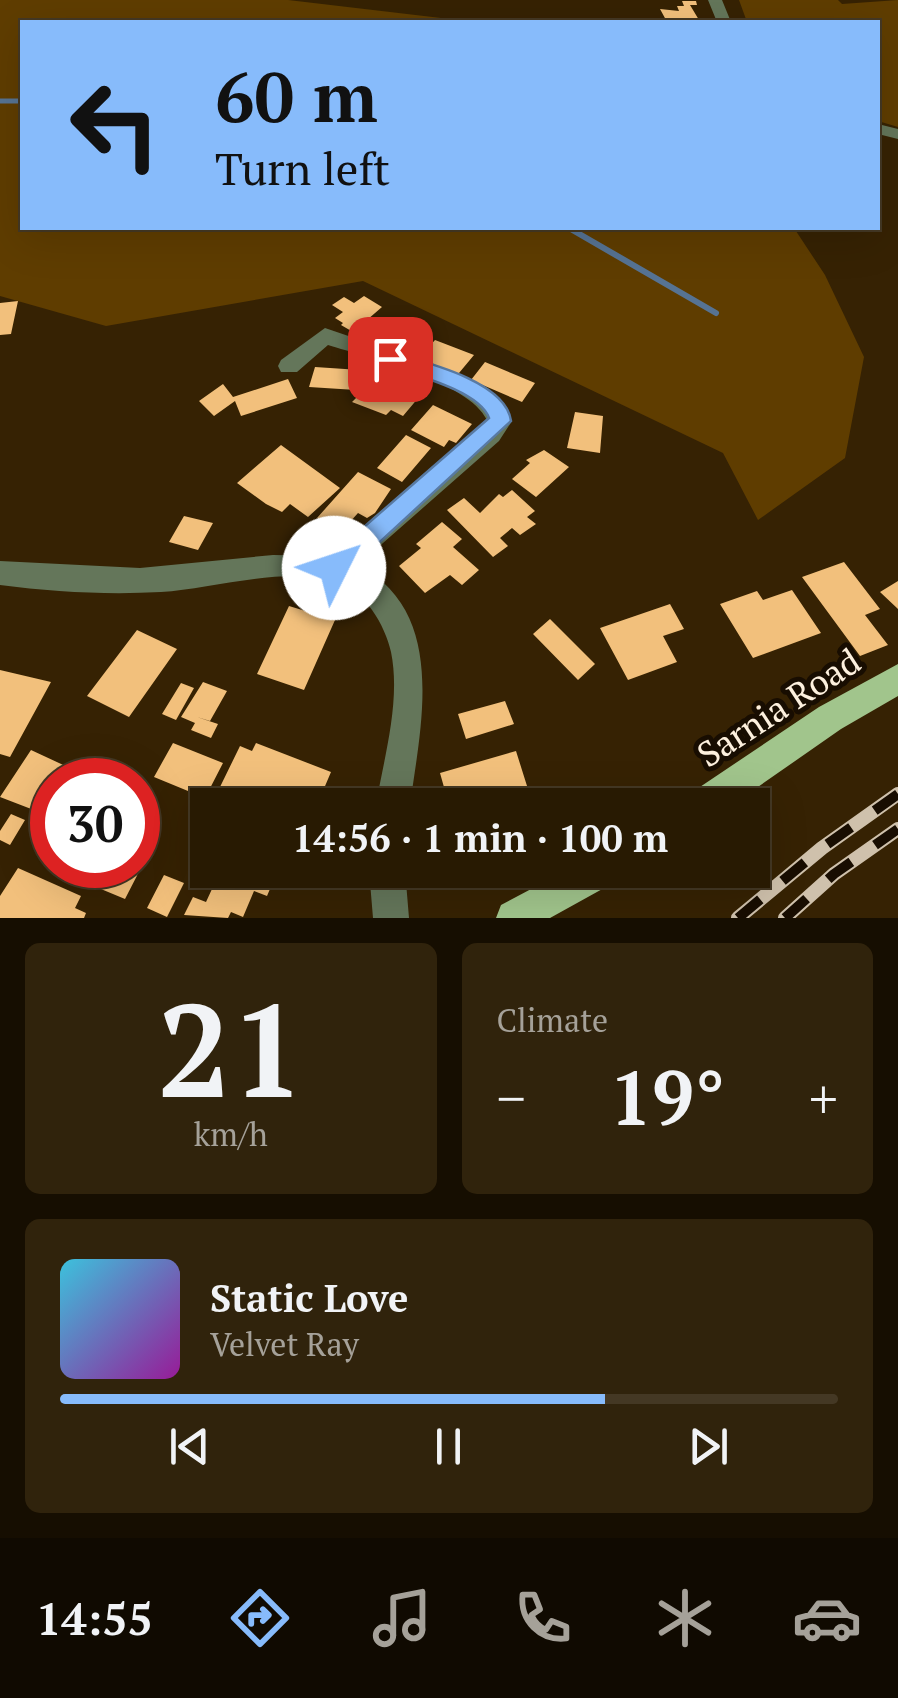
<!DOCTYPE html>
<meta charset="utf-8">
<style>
:root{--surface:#281a02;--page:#30230c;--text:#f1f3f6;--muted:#a5a199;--line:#443824;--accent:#87bbfb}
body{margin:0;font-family:"PT Serif",serif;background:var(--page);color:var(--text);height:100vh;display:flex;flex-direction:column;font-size:38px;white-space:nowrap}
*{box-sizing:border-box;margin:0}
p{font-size:32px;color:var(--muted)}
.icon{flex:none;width:55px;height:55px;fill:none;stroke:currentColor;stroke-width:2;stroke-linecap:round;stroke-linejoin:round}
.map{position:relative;height:918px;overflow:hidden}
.drawer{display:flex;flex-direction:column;gap:25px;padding:25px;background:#160e01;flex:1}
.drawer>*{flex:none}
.top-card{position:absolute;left:20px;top:20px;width:860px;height:210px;border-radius:0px;box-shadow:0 10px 40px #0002,0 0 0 2px var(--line);background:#87bbfb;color:#111;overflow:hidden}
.speed{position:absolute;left:30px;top:758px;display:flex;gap:20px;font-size:50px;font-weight:700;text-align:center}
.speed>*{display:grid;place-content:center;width:130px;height:130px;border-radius:50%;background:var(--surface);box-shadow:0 10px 40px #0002,0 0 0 2px var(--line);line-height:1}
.speed .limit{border:15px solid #d22;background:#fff;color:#111}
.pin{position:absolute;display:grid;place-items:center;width:85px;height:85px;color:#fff;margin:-42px;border-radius:20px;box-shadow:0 5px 15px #0006}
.me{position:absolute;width:110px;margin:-55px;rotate:49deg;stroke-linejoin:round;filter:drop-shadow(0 0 8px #0008)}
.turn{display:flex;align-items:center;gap:35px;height:210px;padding:0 30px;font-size:45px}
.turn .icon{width:130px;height:130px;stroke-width:2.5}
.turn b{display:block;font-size:70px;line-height:85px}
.big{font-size:75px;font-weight:700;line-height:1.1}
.drawer .card{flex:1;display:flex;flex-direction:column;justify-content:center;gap:15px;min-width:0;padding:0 35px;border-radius:15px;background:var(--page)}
.drawer .dial{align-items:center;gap:0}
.dial b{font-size:130px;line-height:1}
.song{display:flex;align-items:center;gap:30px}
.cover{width:120px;height:120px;border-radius:15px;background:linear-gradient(135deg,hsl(190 70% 55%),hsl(300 70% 35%))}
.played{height:10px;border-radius:5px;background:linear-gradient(90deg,var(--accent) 70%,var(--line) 70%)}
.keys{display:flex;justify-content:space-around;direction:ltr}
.heat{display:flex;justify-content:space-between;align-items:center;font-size:55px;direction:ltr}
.drawer .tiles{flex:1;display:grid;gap:25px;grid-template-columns:1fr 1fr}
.card:last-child{grid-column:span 2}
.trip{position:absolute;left:190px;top:788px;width:580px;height:100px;border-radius:0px;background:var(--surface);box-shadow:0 10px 40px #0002,0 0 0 2px var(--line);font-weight:700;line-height:100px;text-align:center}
.tabs{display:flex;height:160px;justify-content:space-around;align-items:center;background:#100a01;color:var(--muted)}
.tabs .icon{width:70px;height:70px}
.tabs .current{color:var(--accent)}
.tabs b{font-size:45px;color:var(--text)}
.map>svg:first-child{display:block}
</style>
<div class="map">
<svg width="898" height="918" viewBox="0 0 898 918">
<rect width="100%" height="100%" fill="#362203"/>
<path fill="#5f3d00" d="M 0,0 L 288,0 L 475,22 L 22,22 L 22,228 L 794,228 L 825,275 L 864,357 L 845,458 L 758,520 L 723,453 L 363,281 L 106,326 L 0,296 Z
M 739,0 L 838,0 L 842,4 L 898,0 L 898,127 L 878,121 L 878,22 L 747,22 Z"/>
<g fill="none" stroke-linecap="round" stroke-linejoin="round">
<path stroke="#567393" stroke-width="5" d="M 0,101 L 22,101"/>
<path stroke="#567393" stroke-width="6" d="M 569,228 L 716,313"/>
</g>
<path fill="#f2c07c" d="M 682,1 L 696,1 L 697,5 L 690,5 L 699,20 L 666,20 L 660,9 L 679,11 L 677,6 L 684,6 Z
M 364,296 L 382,307 L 353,332 L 341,325 L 343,323 L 335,318 L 343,312 L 332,305 L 344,297 L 354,303 Z
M 18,301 L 11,334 L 0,335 L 0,303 Z
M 384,321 L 419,337 L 404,352 L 379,343 L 369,336 Z
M 435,340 L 474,355 L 459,373 L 451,373 L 420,357 Z
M 485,362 L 535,383 L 522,402 L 471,380 Z
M 315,367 L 360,370 L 356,390 L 309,387 Z
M 382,378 L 401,384 L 398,387 L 419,397 L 403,416 L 391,410 L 386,415 L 352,402 L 363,391 L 368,393 Z
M 288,379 L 297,398 L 241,416 L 235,401 L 214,416 L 199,401 L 223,384 L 233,397 Z
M 433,405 L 472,424 L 456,443 L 449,440 L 444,447 L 411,430 Z
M 575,412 L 603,416 L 600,453 L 567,448 Z
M 406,435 L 431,448 L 402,482 L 377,468 Z
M 281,445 L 340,488 L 308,517 L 290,504 L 282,512 L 266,504 L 237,483 Z
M 544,450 L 569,467 L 536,497 L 512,479 L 530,463 L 526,460 Z
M 358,472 L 391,489 L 375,513 L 367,518 L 358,513 L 349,523 L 354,526 L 347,535 L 317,518 Z
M 512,490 L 535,511 L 527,517 L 536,524 L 520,535 L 512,528 L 500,538 L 508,546 L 493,557 L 447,510 L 464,498 L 480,513 L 499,494 L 503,497 Z
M 184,516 L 213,523 L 198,550 L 169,542 Z
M 442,522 L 462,539 L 453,547 L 479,570 L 462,585 L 450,575 L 425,593 L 399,566 L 421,548 L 416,544 Z
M 844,562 L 880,609 L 865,615 L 888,645 L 860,656 L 802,577 Z
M 898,581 L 898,609 L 880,592 Z
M 792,590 L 821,633 L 753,658 L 720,604 L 757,591 L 763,600 Z
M 670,604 L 684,629 L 663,636 L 677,662 L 628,680 L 600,628 Z
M 289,606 L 335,620 L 304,690 L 257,674 Z
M 550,619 L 595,664 L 578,680 L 533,634 Z
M 137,630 L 177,649 L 129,717 L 87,696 Z
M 0,670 L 51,682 L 10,757 L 0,754 Z
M 203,682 L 227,691 L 210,721 L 197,717 L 218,724 L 211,738 L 191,730 L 195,723 L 181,717 Z
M 181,683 L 194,688 L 176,720 L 162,714 Z
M 505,701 L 514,724 L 466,739 L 458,714 Z
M 173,743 L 223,763 L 205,798 L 154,777 Z
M 256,743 L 331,772 L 317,805 L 246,805 L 229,798 L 232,792 L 220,787 L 240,746 L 252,751 Z
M 31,750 L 87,776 L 85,780 L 52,780 L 52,817 L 0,797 Z
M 516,751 L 533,805 L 449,805 L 440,773 Z
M 11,814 L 25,820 L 10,845 L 0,840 L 0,831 Z
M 138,861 L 143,864 L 125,899 L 72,877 L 79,865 L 138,865 Z
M 18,868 L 81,896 L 75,908 L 86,913 L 84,918 L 0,918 L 0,896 Z
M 234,870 L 278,870 L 267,896 L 254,891 L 243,917 L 231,912 L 228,918 L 184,915 L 193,897 L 206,902 L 218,876 L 229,880 Z
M 164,875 L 184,883 L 167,917 L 147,908 Z"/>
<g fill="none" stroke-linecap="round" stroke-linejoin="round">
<path fill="#64765a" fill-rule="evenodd" d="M 708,0 L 722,0 L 731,22 L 717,22 Z
M 878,124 L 898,129 L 898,139 L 878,134 Z
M 325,328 L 460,374 L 501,400 L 512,421 L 499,441 L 358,565 C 448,612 421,724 410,805 L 376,805 C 384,757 401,701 391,652 C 385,625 365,591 337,582 C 288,565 213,589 161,592 C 108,595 53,592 0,585 L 0,561 L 140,568 L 273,555 L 329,556 L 487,420 C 468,381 369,358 328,345 L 297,372 L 281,372 L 278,366 L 281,360 Z
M 369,870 L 405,870 L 409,918 L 373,918 Z"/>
<path fill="#a1c58c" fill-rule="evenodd" d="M 898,664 L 898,696 L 841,729 L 732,805 L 686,805 L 691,793 L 819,707 Z
M 567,870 L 621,870 L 615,882 L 550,918 L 496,918 L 501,905 Z"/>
<g stroke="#cfc1ac" stroke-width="14">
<path id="rail" d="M 738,918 L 822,848 L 898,794
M 785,918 L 834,874 L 898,829"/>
</g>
<use href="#rail" stroke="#180d01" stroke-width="10" stroke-dasharray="29" stroke-linecap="butt"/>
</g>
<path fill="#87bbfb" stroke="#587aa3" stroke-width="2.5" d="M 390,352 C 425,362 506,381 511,421 L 343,576 L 334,579 L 326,576 L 322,568 L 326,560 L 489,418 C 479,390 411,374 383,364 L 380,359 Z"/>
<g text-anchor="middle" stroke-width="10" stroke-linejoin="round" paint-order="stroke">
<g font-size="35" fill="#fdf0de" stroke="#180d01">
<text transform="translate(779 708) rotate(-33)" y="12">Sarnia Road</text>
</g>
</g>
</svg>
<div class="speed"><div class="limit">30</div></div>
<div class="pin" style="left:390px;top:359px;background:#d93025"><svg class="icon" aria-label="arrive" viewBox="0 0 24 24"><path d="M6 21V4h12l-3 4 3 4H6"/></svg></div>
<svg class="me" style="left:334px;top:568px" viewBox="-20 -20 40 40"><circle r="19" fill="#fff"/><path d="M0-13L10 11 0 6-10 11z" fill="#87bbfb"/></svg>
<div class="trip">14:56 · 1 min · 100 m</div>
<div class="top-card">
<div class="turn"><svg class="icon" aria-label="left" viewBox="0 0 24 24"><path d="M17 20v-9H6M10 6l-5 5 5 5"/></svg><div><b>60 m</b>Turn left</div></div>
</div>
</div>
<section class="drawer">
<div class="tiles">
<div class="card dial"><b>21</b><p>km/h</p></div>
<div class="card"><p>Climate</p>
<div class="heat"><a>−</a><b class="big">19°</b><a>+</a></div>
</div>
<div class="card">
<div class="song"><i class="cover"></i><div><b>Static Love</b><p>Velvet Ray</p></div></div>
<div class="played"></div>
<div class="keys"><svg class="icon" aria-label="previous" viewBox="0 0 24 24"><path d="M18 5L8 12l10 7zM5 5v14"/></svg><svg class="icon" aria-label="pause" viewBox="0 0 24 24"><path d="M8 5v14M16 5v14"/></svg><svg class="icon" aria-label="next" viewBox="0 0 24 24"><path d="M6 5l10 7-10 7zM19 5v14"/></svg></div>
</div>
</div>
</section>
<nav class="tabs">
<b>14:55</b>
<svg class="icon current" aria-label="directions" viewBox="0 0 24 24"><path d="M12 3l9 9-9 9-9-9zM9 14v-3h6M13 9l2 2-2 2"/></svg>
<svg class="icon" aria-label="music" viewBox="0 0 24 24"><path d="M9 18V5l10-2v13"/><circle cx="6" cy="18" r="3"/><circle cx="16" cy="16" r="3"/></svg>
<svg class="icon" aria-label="phone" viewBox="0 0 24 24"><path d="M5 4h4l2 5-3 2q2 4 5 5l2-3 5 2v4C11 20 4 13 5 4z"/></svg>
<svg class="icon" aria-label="climate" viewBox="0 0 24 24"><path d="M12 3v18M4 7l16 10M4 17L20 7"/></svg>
<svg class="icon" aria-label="car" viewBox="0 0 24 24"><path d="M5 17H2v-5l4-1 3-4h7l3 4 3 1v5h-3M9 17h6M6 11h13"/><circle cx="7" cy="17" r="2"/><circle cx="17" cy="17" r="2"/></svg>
</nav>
